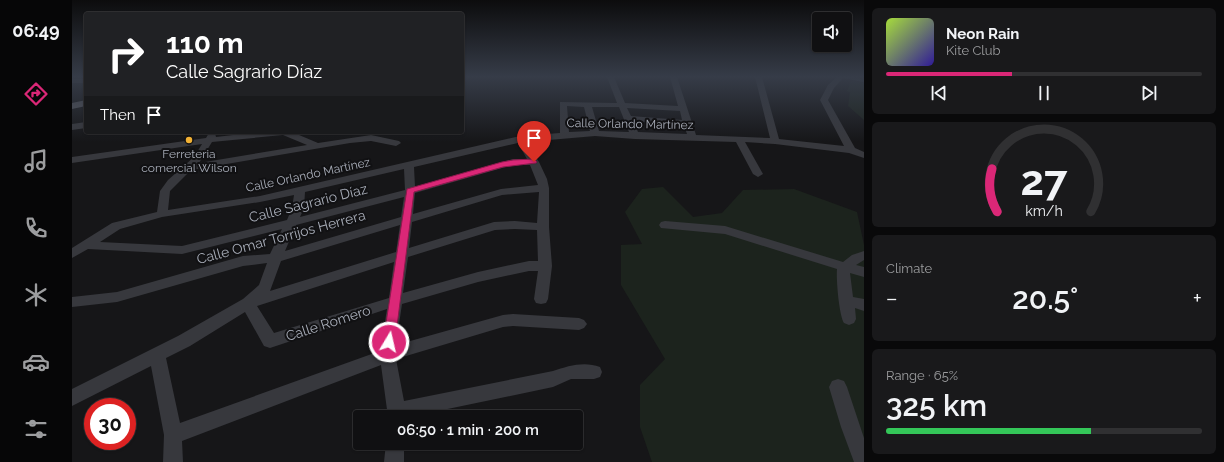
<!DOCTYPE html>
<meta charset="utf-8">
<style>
:root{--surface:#101012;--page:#19191b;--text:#f1f3f6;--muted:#9c9d9f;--line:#303032;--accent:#db2777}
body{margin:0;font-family:Raleway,sans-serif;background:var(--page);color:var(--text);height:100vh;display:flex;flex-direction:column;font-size:15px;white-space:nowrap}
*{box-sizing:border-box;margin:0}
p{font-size:13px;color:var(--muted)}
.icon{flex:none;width:22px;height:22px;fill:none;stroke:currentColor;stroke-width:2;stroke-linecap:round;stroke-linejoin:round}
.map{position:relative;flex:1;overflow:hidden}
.panel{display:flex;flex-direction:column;gap:8px;padding:8px;background:#09090a;width:360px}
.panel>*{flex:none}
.hud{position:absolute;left:12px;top:12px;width:380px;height:122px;border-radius:4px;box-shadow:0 1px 3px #0004,0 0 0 1px var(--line);background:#202124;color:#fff;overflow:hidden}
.buttons{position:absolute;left:740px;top:12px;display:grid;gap:8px}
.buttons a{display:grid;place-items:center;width:40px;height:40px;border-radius:4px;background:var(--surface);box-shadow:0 1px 3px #0004,0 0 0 1px var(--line);font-size:20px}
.speed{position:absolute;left:12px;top:398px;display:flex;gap:8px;font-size:20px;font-weight:700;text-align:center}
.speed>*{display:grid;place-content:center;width:52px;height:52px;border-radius:50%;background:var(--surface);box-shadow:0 1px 3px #0004,0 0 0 1px var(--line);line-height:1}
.speed .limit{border:6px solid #d22;background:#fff;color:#111}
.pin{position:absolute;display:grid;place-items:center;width:34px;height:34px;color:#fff;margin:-41px -17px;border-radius:50% 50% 50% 0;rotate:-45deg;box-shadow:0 0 4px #0007}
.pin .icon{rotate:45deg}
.me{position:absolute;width:44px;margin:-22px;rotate:9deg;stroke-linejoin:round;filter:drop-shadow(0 0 3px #0008)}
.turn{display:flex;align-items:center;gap:14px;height:84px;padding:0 16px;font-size:18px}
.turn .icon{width:52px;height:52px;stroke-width:2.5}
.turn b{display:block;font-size:28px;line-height:34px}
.then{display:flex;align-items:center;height:38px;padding:0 16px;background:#0003;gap:8px;font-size:15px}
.big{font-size:30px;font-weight:600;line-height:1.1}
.panel .widget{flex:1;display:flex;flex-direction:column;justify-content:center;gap:6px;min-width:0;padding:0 14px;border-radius:6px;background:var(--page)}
.panel .dial{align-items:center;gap:0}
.dial svg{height:104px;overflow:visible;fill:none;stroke:var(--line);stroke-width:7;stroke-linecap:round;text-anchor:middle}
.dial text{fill:var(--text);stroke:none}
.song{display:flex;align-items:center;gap:12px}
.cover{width:48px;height:48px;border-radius:6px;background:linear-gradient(135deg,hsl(80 70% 55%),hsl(250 70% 35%))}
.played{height:4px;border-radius:2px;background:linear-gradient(90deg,var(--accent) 40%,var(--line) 40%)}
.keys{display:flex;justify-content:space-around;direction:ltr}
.heat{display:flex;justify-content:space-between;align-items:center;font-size:22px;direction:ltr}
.charge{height:6px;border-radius:3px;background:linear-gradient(90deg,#34c759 65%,var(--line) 0)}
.trip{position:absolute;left:281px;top:410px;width:230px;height:40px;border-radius:4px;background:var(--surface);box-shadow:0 1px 3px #0004,0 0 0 1px var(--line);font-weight:600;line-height:40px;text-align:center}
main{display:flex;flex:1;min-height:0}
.tabs{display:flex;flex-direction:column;width:72px;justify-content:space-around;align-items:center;background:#060607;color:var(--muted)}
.tabs .icon{width:28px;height:28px}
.tabs .selected{color:var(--accent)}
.tabs b{font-size:18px;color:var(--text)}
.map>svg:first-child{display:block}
</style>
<main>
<nav class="tabs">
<b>06:49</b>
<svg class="icon selected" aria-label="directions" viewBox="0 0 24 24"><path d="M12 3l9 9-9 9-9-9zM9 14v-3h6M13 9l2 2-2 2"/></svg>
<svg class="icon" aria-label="music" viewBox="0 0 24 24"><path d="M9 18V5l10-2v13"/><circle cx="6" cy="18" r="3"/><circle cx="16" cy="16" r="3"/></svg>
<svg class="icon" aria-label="phone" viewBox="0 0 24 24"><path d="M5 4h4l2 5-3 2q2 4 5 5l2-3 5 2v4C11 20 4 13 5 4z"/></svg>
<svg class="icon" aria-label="climate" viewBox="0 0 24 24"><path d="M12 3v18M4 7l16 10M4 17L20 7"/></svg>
<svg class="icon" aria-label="car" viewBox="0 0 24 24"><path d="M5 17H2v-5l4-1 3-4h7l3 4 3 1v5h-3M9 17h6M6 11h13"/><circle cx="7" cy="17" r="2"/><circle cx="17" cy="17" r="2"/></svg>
<svg class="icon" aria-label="filters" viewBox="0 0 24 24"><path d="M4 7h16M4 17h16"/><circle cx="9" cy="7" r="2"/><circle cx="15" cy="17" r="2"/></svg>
</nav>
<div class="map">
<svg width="792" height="462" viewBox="0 0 792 462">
<rect width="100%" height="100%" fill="#161618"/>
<path fill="#1c231d" d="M 779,81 L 792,83 L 792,120 L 776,106 L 778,92 L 775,91 Z
M 591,187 L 621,217 L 650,213 L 671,190 L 722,189 L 785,212 L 792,245 L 792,462 L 580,462 L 568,427 L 568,385 L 593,359 L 549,285 L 549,245 L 570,244 L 553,212 L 570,189 Z"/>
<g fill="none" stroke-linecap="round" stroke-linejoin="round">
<path stroke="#2c353c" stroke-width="2.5" d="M 773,77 L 792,81"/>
<path fill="#37383d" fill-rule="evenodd" d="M 535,77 L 542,77 L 553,103 L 606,106 L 598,77 L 605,77 L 624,135 L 698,138 L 683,77 L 690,77 L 707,139 L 772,146 L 748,100 L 756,85 L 765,77 L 772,77 L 762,88 L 756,100 L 783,148 L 792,152 L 792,158 L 777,153 L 703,144 L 673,142 L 691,174 L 686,177 L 681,174 L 664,142 L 563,139 L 523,136 L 454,142 L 467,162 L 475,179 L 477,188 L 477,227 L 480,266 L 476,299 L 474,303 L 469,304 L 464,303 L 462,299 L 466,271 L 457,271 L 406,282 L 330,304 L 324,345 L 431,315 L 441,314 L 507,318 L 512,320 L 515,324 L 512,328 L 507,330 L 441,326 L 431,327 L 324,359 L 332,401 L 481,371 C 496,366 512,361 528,367 L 530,372 L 528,377 L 522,379 L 499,379 L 481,387 L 337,417 L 316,417 L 309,365 L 110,441 L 111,462 L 91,462 L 92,435 L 79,366 L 0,406 L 0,389 L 106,336 L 171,299 L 187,285 L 195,263 L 171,266 L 45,302 L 0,307 L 0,297 L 45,292 L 171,256 L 198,254 L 210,229 L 110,254 L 16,249 L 0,258 L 0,248 L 40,223 L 85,212 L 88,191 L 96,180 L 122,157 L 130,144 L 0,163 L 0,157 L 134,138 L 137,133 L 143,133 L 144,137 L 186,132 L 220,132 L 246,143 L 299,135 L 327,141 L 329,143 L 324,146 L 299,141 L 278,143 L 119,170 L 98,191 L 96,210 L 188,196 L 448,136 L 488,133 L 488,102 L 545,103 ZM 495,106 L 512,107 L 518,131 L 497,132 ZM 520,107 L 547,107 L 557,132 L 527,131 ZM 555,108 L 608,111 L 610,120 L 559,116 ZM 561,121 L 612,125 L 615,134 L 566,132 ZM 211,135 L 235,145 L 127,163 L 140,142 ZM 446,143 L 455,159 L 441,159 L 343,187 L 342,167 ZM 441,165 L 458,165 L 466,185 L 429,189 L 341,214 L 343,193 ZM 332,169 L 333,190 L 228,217 L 232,208 L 233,192 ZM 467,192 L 465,223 L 443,221 L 422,222 L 337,248 L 340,222 L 430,195 ZM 222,195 L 220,208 L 215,220 L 110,246 L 28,242 L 48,229 L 90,217 L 188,202 ZM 332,197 L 329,217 L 213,251 L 224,225 ZM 328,225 L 324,252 L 198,291 L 209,261 ZM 443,229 L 465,230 L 466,261 L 457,261 L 406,272 L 331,293 L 336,257 L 423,230 ZM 322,262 L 317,298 L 202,333 L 185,306 ZM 315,309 L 308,351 L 108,423 L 94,358 L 118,346 L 173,312 L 192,346 L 198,348 Z
M 0,79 L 14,79 L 14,83 L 0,83 Z
M 14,122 L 14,128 L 0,130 L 0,124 Z
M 593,221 L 653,226 L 771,262 L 780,255 L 792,251 L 792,260 L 784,265 L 792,267 L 792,277 L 778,273 L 781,297 L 792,299 L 792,311 L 783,308 L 784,319 L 782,323 L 777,325 L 772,323 C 767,315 764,279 765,269 L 653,234 L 589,228 L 587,225 L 589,222 Z
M 766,379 L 772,381 L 775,387 L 792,438 L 792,462 L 782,462 L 769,427 L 757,387 L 760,381 Z
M 314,443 L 332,443 L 332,462 L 312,462 Z"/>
<path fill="#53555c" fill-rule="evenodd" d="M 14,100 L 14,106 L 0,109 L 0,103 Z"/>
</g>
<linearGradient id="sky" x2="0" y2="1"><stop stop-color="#0c0c0d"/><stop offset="0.54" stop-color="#363c48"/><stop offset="1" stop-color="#363c48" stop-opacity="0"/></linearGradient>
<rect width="792" height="142" fill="url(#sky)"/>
<path fill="#db2777" stroke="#8e194d" d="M 462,159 L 465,162 L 464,163 L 431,167 L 342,192 L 323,342 L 321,345 L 317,347 L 313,345 L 311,342 L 335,189 L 430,162 L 441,160 Z"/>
<circle fill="#f2b134" stroke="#111113" stroke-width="1.5" cx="117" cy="140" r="4"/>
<g text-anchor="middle" stroke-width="4" stroke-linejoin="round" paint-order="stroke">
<g font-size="12" fill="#a8adb8" stroke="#111113">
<text transform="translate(558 124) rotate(1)" y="4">Calle Orlando Martínez</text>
<text transform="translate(236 175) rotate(-12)" y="4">Calle Orlando Martínez</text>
</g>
<g font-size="12" fill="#a8adb8" stroke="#111113">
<text x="117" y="158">Ferreteria<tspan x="117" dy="14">comercial Wilson</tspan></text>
</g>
<g font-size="14" fill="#a8adb8" stroke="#111113">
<text transform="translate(236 203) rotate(-14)" y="5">Calle Sagrario Díaz</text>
<text transform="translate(209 237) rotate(-15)" y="5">Calle Omar Torrijos Herrera</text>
<text transform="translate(256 323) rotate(-18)" y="5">Calle Romero</text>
</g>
</g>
</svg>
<div class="buttons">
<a><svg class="icon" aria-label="sound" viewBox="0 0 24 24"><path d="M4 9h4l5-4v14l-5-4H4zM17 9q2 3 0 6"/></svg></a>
</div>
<div class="speed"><div class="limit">30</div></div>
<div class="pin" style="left:462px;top:162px;background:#d93025"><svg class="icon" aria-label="arrive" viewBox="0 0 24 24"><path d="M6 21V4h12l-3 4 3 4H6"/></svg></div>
<svg class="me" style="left:317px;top:342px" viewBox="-20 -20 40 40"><circle r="17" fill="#db2777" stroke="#fff" stroke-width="3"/><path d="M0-11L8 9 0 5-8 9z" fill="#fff"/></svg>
<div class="trip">06:50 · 1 min · 200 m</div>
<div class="hud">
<div class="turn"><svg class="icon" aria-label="right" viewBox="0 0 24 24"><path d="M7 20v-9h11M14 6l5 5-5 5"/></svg><div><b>110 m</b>Calle Sagrario Díaz</div></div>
<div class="then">Then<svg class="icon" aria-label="arrive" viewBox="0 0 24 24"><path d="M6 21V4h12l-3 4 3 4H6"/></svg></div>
</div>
</div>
<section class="panel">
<div class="widget">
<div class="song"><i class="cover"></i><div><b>Neon Rain</b><p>Kite Club</p></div></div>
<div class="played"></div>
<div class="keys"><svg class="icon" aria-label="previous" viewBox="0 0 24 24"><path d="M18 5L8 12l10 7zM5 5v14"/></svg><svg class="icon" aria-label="pause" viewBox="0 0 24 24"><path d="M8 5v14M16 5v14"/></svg><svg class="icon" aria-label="next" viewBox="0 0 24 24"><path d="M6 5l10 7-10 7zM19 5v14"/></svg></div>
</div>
<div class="widget dial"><svg viewBox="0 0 100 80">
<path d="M14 69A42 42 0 1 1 86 69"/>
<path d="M14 69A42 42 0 0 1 10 36" stroke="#db2777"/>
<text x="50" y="56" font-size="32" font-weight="700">27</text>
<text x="50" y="72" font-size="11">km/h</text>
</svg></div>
<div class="widget"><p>Climate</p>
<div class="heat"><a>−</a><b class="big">20.5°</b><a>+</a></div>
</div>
<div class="widget"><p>Range · 65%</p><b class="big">325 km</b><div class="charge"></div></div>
</section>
</main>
